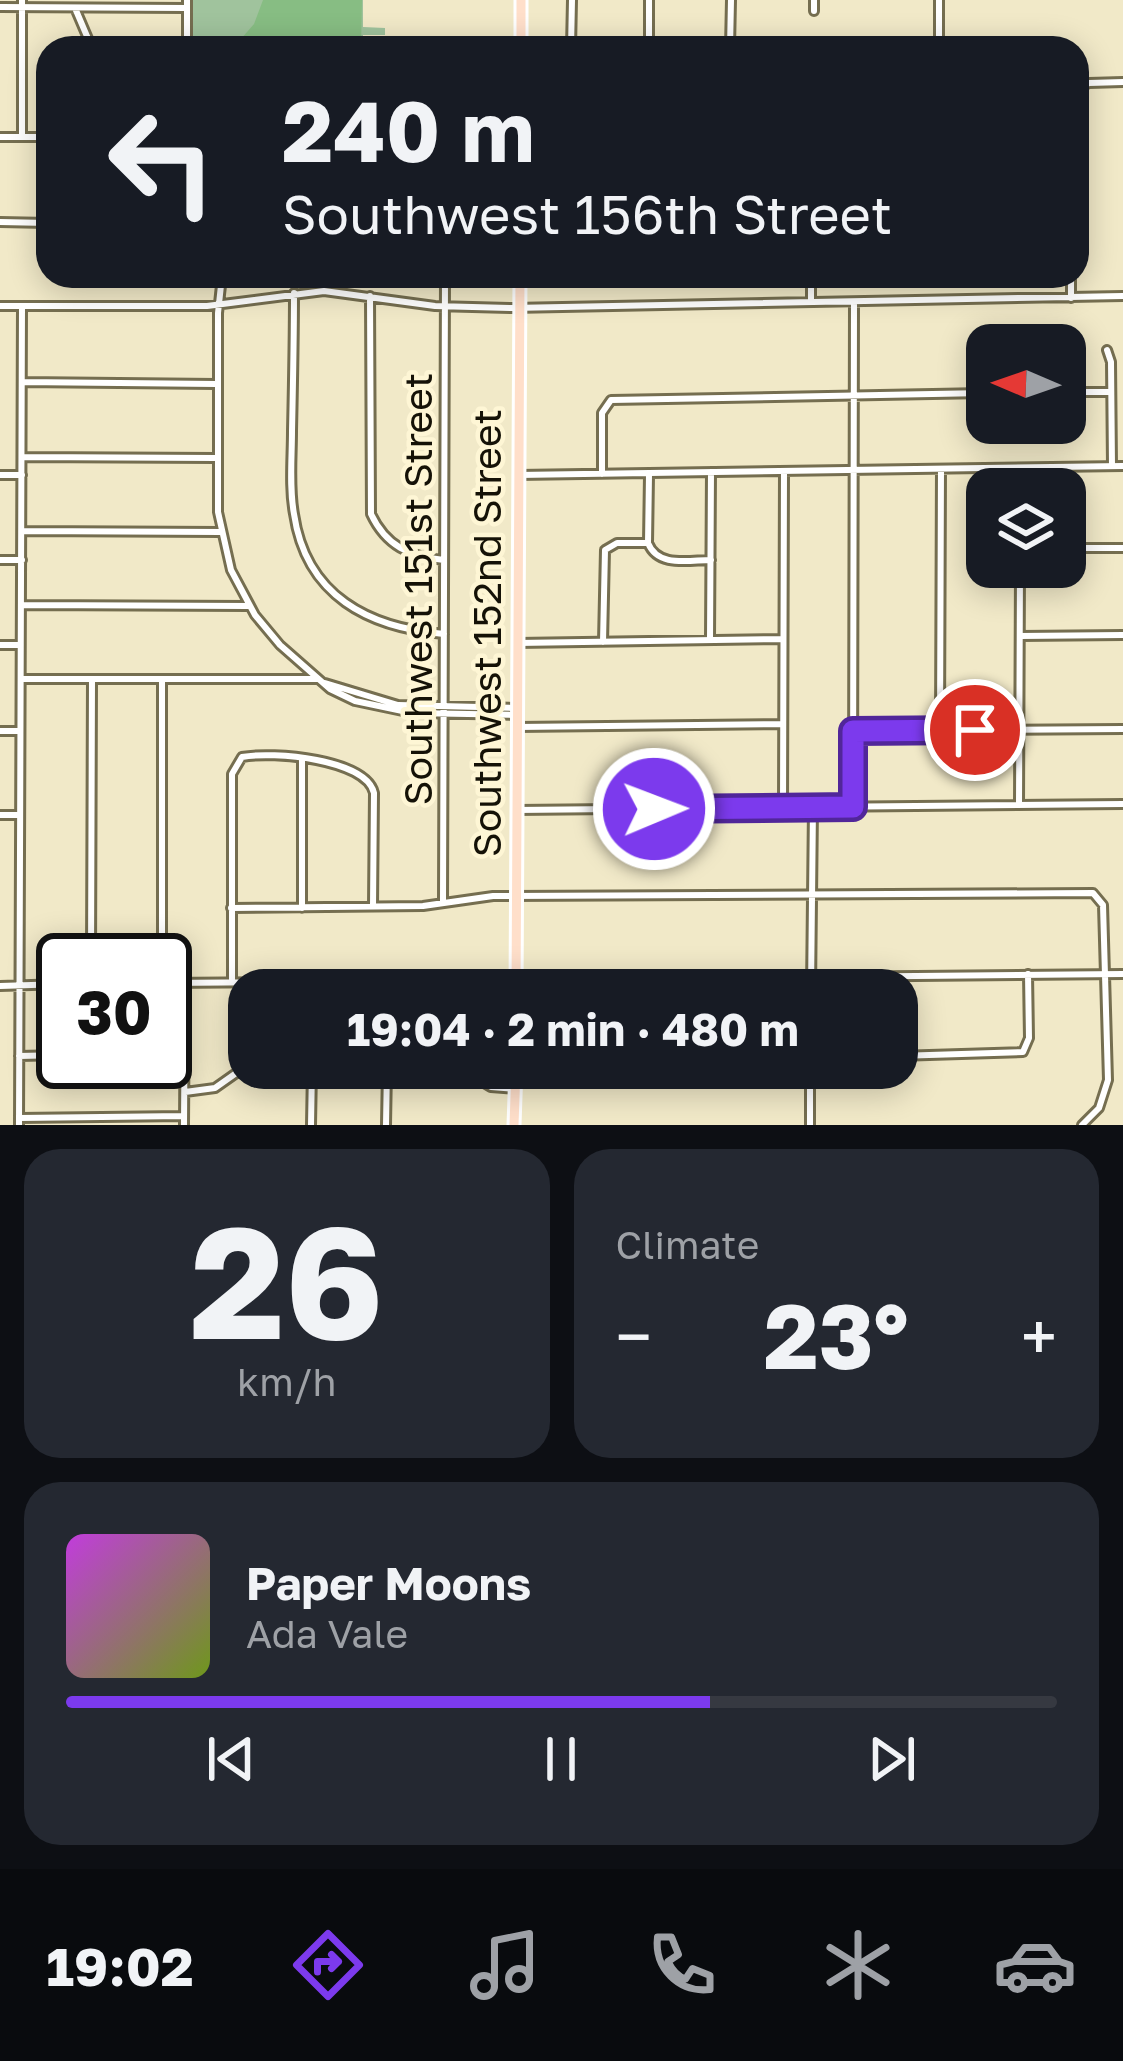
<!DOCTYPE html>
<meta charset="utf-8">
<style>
:root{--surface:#171b24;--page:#242831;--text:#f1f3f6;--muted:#9ea1a6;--line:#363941;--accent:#7c3aed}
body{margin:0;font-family:"Golos Text",sans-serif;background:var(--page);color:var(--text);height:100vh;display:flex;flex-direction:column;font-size:45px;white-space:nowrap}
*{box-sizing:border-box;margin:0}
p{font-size:39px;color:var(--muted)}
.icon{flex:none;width:66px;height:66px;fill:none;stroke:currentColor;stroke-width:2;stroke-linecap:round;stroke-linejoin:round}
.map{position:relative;height:1125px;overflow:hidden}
.side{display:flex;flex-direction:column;gap:24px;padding:24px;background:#0d0f14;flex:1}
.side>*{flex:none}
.top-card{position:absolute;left:36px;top:36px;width:1053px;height:252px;border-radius:36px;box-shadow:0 6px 30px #0003;background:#171b24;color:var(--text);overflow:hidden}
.needle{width:78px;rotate:272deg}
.buttons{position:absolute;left:966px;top:324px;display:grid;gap:24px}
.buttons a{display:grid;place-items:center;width:120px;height:120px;border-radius:24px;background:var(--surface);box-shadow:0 6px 30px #0003;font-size:60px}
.speed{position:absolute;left:36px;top:933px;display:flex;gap:24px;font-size:60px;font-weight:700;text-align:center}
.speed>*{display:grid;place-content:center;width:156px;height:156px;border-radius:50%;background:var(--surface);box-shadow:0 6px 30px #0003;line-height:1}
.speed .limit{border:6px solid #111;border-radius:18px;background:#fff;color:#111}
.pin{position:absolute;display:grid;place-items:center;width:102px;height:102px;color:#fff;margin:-51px;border:6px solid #fff;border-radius:50%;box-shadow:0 3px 12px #0007}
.me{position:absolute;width:132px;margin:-66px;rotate:89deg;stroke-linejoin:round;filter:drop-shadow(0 0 9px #0008)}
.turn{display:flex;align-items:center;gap:42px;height:252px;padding:0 48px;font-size:54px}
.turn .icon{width:156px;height:156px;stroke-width:2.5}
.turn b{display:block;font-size:84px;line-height:102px}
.big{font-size:90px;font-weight:700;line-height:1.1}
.side .widget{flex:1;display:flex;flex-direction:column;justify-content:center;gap:18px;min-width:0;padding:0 42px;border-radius:36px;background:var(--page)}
.side .dial{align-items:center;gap:0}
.dial b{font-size:156px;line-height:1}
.song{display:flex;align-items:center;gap:36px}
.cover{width:144px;height:144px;border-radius:18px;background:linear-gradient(135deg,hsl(290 70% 55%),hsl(80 70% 35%))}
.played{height:12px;border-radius:6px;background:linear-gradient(90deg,var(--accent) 65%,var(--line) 65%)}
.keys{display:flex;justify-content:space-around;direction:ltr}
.heat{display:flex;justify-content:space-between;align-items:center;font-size:66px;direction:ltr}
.side .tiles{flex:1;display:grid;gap:24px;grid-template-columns:1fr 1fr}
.widget:last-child{grid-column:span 2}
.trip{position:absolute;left:228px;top:969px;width:690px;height:120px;border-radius:36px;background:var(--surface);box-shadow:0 6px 30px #0003;font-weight:700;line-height:120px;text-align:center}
.menu{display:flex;height:192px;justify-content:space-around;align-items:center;background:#090b0e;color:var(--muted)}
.menu .icon{width:84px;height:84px}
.menu .selected{color:var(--accent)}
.menu b{font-size:54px;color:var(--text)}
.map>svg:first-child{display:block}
</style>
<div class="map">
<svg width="1123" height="1125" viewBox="0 0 1123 1125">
<rect width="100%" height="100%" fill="#f1e9c8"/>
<path fill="#a0c39d" d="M 190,0 L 363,0 L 363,27 L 385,28 L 385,35 L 363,35 L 363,48 L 190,48 Z"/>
<path fill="#87bd83" d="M 263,0 L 362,0 L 361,48 L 233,48 L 254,24 Z"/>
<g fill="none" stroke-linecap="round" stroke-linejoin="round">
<g stroke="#756e50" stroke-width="12">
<path id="minor" d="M 22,0 L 22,137
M 0,7 L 187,8
M 75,8 L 92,48
M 814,11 L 814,0
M 187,48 L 187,0
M 571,48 L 572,0
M 649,48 L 649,0
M 730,48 L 731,0
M 939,48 L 939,0
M 1077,89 L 1089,83 L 1123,82
M 0,137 L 48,137
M 0,222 L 48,223
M 222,276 L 218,313 L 218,512 L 231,570 L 255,615 L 280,645 L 330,689 L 355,701 L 412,713 L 517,715
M 294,293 C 294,339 293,385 292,431 C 292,458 289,487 294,514 C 306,596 369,628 444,634
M 370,296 L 371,514 C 386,546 410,557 444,560
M 1071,298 L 1071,276
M 811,302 L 811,276
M 0,306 L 207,306 L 324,291 L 435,306 L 512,308 L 1123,296
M 1107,350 L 1111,362 L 1112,466
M 22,382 L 216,384
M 1065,392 L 1111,392
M 22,457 L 216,458
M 602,474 L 602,413 L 611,400 L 985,393
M 0,475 L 22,475
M 518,475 L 1123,466
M 1021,489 L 1021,468
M 22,531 L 221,532
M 648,543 C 658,568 689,560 711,560
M 648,543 L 649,475
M 1065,548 L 1123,548
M 0,560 L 22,560
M 22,605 L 249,606
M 1020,636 L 1123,635
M 710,640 L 711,472
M 603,642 L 605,550 L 617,543 L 648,543
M 517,643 L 783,639
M 0,645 L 20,645
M 21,679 L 317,679
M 325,683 L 398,705 L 517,708
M 517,727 L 783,724
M 940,729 L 941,469
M 0,731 L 20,731
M 853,731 L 1123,729
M 1019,805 L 1020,567
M 853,807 L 854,302
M 783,808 L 784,471
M 516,810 L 1123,804
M 0,815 L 20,815
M 443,902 L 445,276
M 231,908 L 423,906 L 493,896 L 1093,893 L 1103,905 L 1108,1080 L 1099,1108 L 1082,1125
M 302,908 L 302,758
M 91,960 L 92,680
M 162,960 L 162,680
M 731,977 L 731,990
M 232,982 L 232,774 L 242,757 C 273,751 366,759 374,793 L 373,906
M 165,983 L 1123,974
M 0,986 L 63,984
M 622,990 L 622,977
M 811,990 L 813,807
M 165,1054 L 185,1053
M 19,1056 L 63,1055
M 897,1056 L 1023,1052 L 1029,1038 L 1028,974
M 459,1068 L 491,1087 L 515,1089
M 185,1092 L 215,1088 L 249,1064
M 19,1118 L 184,1116
M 19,1125 L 22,306
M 184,1125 L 185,982
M 311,1125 L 312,1068
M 386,1125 L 387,1068
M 810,1125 L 810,1068"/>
</g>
<g stroke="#fff" stroke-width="15">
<path id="major" d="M 521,48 L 521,0
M 516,990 L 520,276
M 514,1125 L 516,1068"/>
</g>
<use href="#minor" stroke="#fff" stroke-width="6"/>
<use href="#major" stroke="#ffdfca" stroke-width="9"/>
</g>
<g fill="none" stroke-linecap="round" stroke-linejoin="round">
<g stroke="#51269a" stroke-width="30">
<path id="route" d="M 654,809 L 853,807 L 853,731 L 975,730"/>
</g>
<use href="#route" stroke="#7c3aed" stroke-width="21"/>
</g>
<g text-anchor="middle" stroke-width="9" stroke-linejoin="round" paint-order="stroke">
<g font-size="39" fill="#151207" stroke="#fef6d5">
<text transform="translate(418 589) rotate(-90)" y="14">Southwest 151st Street</text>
<text transform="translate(487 633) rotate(-90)" y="14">Southwest 152nd Street</text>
</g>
</g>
</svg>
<div class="buttons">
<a><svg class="needle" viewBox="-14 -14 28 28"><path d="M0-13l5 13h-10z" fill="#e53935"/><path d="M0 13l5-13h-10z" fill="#9ea1a6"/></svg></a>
<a><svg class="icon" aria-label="layers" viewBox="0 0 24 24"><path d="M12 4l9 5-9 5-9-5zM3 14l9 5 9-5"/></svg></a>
</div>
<div class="speed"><div class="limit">30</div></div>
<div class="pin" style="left:975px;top:730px;background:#d93025"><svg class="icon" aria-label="arrive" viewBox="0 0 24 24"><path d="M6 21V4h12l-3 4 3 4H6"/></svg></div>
<svg class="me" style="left:654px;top:809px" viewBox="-20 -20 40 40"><circle r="17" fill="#7c3aed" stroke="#fff" stroke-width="3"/><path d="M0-11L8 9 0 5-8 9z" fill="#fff"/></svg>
<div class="trip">19:04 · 2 min · 480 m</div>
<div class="top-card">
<div class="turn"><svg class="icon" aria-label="left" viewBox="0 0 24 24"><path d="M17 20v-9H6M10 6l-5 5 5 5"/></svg><div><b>240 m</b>Southwest 156th Street</div></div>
</div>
</div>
<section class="side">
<div class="tiles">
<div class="widget dial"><b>26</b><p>km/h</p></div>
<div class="widget"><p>Climate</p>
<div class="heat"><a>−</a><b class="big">23°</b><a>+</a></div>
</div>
<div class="widget">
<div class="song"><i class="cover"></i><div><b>Paper Moons</b><p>Ada Vale</p></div></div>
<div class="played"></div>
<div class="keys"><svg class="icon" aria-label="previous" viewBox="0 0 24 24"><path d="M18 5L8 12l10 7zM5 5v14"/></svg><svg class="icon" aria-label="pause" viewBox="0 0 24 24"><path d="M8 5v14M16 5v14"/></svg><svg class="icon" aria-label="next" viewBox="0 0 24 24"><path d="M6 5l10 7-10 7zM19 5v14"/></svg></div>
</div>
</div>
</section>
<nav class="menu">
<b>19:02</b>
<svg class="icon selected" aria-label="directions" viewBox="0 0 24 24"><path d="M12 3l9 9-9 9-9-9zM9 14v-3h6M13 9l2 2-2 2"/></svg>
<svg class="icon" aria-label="music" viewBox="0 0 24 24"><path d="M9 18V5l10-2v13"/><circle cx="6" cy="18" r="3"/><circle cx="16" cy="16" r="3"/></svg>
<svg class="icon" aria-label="phone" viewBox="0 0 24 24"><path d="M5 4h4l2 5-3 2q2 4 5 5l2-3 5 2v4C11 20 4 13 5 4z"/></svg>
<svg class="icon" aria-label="climate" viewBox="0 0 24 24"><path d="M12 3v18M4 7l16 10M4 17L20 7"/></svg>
<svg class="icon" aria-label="car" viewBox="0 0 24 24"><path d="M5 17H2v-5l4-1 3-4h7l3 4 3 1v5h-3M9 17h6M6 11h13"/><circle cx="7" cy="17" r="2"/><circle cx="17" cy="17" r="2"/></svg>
</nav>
